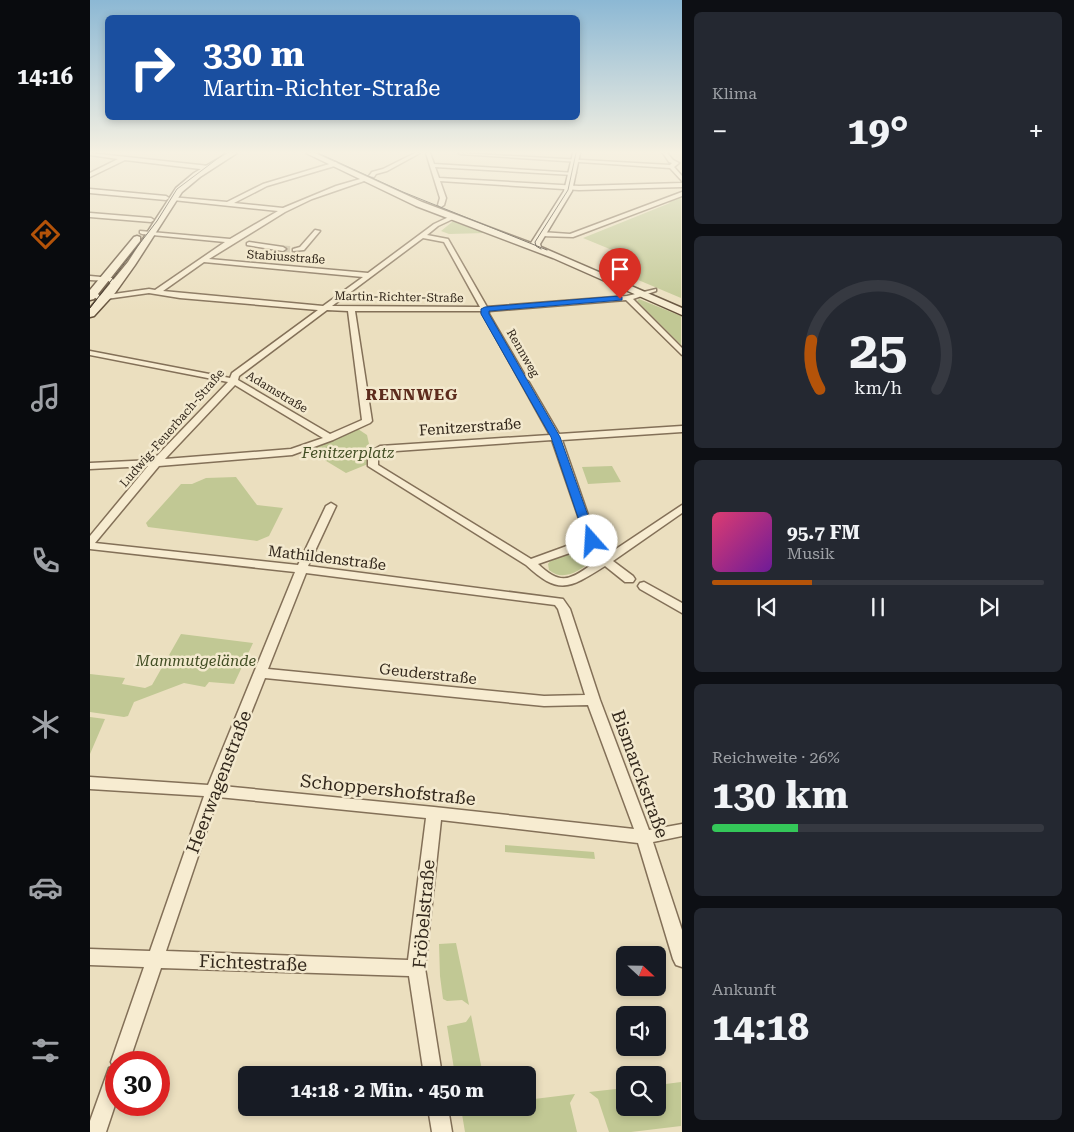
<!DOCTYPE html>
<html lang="de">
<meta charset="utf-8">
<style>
:root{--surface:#171b24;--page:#242831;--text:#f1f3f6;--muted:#9ea1a6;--line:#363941;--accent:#b45309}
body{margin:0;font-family:"Roboto Serif",serif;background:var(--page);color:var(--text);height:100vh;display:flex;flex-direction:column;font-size:19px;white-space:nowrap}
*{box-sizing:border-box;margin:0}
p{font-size:16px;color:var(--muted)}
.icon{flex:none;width:28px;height:28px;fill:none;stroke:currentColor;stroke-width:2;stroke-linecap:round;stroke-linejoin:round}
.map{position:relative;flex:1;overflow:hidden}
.side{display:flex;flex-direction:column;gap:12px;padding:12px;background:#0d0f14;width:392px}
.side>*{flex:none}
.banner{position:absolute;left:15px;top:15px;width:475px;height:105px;border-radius:8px;box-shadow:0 2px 8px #0003;background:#1a4fa0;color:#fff;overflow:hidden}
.needle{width:32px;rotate:112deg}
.buttons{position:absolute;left:526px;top:946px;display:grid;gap:10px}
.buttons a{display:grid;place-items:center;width:50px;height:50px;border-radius:8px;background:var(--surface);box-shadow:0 2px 8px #0003;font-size:25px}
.speed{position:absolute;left:15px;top:1051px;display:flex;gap:10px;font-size:25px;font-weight:700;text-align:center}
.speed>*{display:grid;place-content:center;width:65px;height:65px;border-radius:50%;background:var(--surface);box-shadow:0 2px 8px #0003;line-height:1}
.speed .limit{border:8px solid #d22;background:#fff;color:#111}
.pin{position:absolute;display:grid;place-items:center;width:42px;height:42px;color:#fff;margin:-51px -21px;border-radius:50% 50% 50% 0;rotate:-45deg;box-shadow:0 0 5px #0007}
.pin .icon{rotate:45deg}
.me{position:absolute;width:55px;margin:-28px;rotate:341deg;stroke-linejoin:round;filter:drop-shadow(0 0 4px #0008)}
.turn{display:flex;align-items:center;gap:18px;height:105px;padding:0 15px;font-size:22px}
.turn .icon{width:65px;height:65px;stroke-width:2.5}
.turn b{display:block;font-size:35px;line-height:42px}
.big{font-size:38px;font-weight:700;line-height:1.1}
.side .tile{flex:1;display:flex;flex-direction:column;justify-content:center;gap:8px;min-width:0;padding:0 18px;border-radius:8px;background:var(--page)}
.side .dial{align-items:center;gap:0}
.dial svg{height:130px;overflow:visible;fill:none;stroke:var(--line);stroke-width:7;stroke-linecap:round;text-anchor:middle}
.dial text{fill:var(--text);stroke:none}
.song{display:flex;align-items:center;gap:15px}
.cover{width:60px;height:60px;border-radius:8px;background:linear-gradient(135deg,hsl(340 70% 55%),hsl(280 70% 35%))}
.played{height:5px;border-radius:2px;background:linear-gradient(90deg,var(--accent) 30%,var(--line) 30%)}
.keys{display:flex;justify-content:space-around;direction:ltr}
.heat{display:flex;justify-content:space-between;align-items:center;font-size:28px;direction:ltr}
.charge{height:8px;border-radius:4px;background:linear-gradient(90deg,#34c759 26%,var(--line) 0)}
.trip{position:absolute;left:148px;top:1066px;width:298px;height:50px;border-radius:8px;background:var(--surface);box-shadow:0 2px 8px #0003;font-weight:700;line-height:50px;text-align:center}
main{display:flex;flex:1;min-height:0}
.menu{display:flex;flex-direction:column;width:90px;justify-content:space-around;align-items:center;background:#090b0e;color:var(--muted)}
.menu .icon{width:35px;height:35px}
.menu .current{color:var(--accent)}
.menu b{font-size:22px;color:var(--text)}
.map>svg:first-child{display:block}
</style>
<main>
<nav class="menu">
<b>14:16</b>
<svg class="icon current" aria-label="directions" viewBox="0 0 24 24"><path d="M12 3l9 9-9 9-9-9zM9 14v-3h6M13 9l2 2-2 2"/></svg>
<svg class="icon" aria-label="music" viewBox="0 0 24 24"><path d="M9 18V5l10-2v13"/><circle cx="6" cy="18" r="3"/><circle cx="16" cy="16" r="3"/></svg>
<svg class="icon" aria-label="phone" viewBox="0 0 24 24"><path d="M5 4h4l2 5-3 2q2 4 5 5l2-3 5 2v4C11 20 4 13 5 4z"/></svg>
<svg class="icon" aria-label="climate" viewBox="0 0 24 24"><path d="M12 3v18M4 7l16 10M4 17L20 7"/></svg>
<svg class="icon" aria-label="car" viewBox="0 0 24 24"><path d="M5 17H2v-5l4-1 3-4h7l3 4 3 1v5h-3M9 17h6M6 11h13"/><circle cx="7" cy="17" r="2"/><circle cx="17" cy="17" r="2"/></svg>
<svg class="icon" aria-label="filters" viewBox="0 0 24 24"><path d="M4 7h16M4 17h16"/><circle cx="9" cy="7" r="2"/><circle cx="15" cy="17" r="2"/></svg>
</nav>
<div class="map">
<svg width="592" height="1132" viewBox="0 0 592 1132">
<rect width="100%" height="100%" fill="#ebdfbf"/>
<path fill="#c1c894" d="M 591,195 L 591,298 L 515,266 L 539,257 L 493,238 L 580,203 L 577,201 Z
M 362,222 L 364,222 L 395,233 L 359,234 L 351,231 Z
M 549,299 L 591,316 L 591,345 L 547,301 Z
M 268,429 L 277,435 L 279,444 L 276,446 L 278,464 L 256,473 L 218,450 Z
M 522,466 L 531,482 L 498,484 L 492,467 Z
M 146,477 L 167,505 L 193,508 L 179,536 L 167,541 L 58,527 L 56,523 L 91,484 L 102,484 L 116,478 Z
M 488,550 L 496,551 L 503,556 L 502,560 C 490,571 473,582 459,570 L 458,564 L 461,560 Z
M 91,634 L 163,643 L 144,684 L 119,682 L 115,687 L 94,683 L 44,702 L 38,716 L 34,717 L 0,712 L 0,674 L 35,678 L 32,684 L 55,688 L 62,685 Z
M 0,717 L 15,719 L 0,754 Z
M 415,845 L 504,852 L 505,859 L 415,852 Z
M 366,943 L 379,1005 L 372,1000 L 357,1001 L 353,999 L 350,976 L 349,944 Z
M 381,1015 L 393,1075 L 365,1075 L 357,1026 L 376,1022 Z
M 591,1082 L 591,1126 L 541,1132 L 519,1132 L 508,1099 L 499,1092 L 535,1088 L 535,1108 L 568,1108 L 568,1085 Z
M 485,1094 L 480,1103 L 487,1132 L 375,1132 L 371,1108 L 436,1108 L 436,1100 Z"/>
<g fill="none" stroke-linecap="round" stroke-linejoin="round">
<path stroke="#c6ba9e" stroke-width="7" stroke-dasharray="7 4" stroke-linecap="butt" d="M 193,249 L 205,250"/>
<g stroke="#837058" stroke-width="3">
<path id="street" d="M 0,153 L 119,166 L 122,168 L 119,170 L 35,160 L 0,177 L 0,173 L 28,159 L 0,155 Z
M 325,153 L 330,153 L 297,171 L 286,174 L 284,177 L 279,176 L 282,172 L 293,169 Z
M 336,153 L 340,153 L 344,164 L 486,173 L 483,175 L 345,167 L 349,178 L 489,186 L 592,183 L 592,187 L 489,190 L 350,181 L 356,198 L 354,205 L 351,207 L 348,205 L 350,198 Z
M 368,153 L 580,165 L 582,163 L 579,162 L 573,153 L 577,153 L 583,160 L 589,163 L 584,167 L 592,176 L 592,181 L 580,168 L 370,154 Z
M 246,162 L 248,165 L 177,186 L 144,203 L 193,208 L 246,186 L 277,177 L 280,179 L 222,199 L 195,212 L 119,259 L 278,273 L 344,224 L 363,215 L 365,216 L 365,218 L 348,226 L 337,235 L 358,239 L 397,307 L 537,296 L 566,289 L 566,291 L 543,299 L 592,348 L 592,355 L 536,300 L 399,311 L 399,314 L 469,434 L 592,426 L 592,432 L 472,440 L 507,541 L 517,555 L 592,505 L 592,513 L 523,561 L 543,576 L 545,579 L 543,582 L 535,582 L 515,566 C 480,588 469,596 436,565 L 278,466 L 278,453 L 290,446 L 460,435 L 391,311 L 265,311 L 282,421 L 280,423 L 243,440 L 202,455 L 69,466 L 5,543 L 208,565 L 236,506 L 241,503 L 246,506 L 218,566 L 473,599 L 480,609 L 510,700 L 559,830 L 592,824 L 592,836 L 563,842 L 592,930 L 592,967 L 586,965 L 583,959 L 548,843 L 351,820 L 335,968 L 352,1075 L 334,1075 L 319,976 L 71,968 L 39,1062 L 26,1062 L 26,1102 L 16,1132 L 0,1132 L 0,1121 L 19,1068 L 23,1067 L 21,1062 L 54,967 L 0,965 L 0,949 L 60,951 L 114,796 L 0,789 L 0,777 L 118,785 L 205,572 L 0,549 L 0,536 L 58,466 L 0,469 L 0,463 L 63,460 L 138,382 L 0,355 L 0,351 L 140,378 L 142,373 L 228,310 L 90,298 L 59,293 L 9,300 L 0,295 L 0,291 L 5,291 L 10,296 L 59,289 L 65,290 L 135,242 L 52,234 L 50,233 L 50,231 L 140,239 L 188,211 L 83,200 L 81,197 L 137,202 L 173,184 ZM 333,238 L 354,242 L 390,307 L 242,306 ZM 114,262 L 273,277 L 233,306 L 73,291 ZM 237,310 L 258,311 L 272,420 L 240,434 L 148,380 L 149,376 ZM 145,385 L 233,438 L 201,449 L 75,459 ZM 462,440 L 496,539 L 441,559 L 288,465 L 288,454 L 292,452 ZM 500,546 L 509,560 C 482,577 474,589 448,564 ZM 216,573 L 465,605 L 468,609 L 495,695 L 454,696 L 178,669 ZM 175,678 L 454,706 L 498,705 L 544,829 L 344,807 L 132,786 ZM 128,797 L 336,818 L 318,960 L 76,951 Z
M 0,189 L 76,196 L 79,198 L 76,200 L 0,193 Z
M 592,192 L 592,196 L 483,237 L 451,236 L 448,234 L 451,232 L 480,234 Z
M 0,213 L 61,218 L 64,220 L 61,222 L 0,217 Z
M 225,230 L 230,231 L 214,250 L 203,251 L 203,249 L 210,247 Z
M 159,242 L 193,247 L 196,249 L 193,251 L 157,245 L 157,243 Z
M 0,276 L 22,278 L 29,286 L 23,287 L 19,281 L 0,280 Z
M 554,582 L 592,603 L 592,613 L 550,589 L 548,586 L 550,583 Z
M 338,1108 L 358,1108 L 362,1132 L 342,1132 Z"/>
</g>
<g stroke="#64513b" stroke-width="3">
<path id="secondary" d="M 138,153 L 147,153 L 110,177 L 92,192 L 45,265 L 25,293 L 4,316 L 0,317 L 0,308 L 38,262 L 86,188 L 104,173 Z
M 216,153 L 225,153 L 332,202 L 441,243 L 474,191 L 483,153 L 490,153 L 482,191 L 450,244 L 451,247 L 592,308 L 592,315 L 463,258 L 326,206 Z
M 47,236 L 50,237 L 50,241 L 4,299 L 0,300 L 0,290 L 44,237 Z"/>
</g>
<use href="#street" fill="#f7ecd1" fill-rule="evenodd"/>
<use href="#secondary" fill="#f7ecd1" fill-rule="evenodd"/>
<path stroke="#33281c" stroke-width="1" d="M 228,153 L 313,192 L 457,250
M 451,249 L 446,246 L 445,242 L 478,190 L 486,153
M 0,308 L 67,221 L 87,189 L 135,153"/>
</g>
<linearGradient id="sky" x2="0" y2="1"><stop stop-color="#8cb8d4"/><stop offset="0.49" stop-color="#f6f1e2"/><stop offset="1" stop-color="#f6f1e2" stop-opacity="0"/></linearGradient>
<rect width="592" height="311" fill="url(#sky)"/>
<path fill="#1a73e8" stroke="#114b97" d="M 530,296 L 532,297 L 532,300 L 399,311 L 399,314 L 470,437 L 507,541 L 502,544 L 496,541 L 461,437 L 391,314 L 391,309 L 395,307 Z"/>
<g text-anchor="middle" stroke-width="5" stroke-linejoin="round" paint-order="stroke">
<g font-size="12" fill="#33281c" stroke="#f3e9ce">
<text transform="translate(196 257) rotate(4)" y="4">Stabiusstraße</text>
<text transform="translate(309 297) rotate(1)" y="4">Martin-Richter-Straße</text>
<text transform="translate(433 353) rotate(60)" y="4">Rennweg</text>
<text transform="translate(187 392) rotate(31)" y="4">Adamstraße</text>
<text transform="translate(82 428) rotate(-49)" y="4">Ludwig-Feuerbach-Straße</text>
</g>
<g font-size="15" fill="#33281c" stroke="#f3e9ce">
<text transform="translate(380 427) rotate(-4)" y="5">Fenitzerstraße</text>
<text transform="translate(237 558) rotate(7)" y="5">Mathildenstraße</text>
<text transform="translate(338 674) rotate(6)" y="5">Geuderstraße</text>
</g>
<g font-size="15" font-style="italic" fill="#424e24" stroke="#f3e9ce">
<text x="258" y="458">Fenitzerplatz</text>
<text x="106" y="666">Mammutgelände</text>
</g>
<g font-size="16" font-weight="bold" letter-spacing="1" fill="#5d2c1d" stroke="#f3e9ce">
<text x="322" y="400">RENNWEG</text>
</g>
<g font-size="18" fill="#33281c" stroke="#f3e9ce">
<text transform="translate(550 774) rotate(70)" y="6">Bismarckstraße</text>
<text transform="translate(129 782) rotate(-69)" y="6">Heerwagenstraße</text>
<text transform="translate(298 790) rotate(6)" y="6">Schoppershofstraße</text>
<text transform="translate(334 914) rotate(-85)" y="6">Fröbelstraße</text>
<text transform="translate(163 963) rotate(2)" y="6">Fichtestraße</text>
</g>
</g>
</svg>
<div class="buttons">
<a><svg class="needle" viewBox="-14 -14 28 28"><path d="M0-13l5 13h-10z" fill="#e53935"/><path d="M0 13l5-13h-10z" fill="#9ea1a6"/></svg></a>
<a><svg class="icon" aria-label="sound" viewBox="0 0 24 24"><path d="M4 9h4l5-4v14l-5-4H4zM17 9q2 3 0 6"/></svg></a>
<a><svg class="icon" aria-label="search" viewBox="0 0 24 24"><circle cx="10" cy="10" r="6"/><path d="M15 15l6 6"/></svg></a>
</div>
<div class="speed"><div class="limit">30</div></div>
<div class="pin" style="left:530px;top:299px;background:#d93025"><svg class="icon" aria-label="arrive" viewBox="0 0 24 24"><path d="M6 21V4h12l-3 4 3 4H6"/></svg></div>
<svg class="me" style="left:502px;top:541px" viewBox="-20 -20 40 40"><circle r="19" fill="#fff"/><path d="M0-13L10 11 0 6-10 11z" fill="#1a73e8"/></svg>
<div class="trip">14:18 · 2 Min. · 450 m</div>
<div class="banner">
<div class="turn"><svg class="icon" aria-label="right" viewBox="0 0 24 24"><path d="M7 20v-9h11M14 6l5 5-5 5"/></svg><div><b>330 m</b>Martin-Richter-Straße</div></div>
</div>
</div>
<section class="side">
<div class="tile"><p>Klima</p>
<div class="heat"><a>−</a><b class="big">19°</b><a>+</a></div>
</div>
<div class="tile dial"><svg viewBox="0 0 100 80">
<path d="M14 69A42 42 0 1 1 86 69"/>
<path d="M14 69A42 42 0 0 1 9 39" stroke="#b45309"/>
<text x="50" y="56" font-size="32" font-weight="700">25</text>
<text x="50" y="72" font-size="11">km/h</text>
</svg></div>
<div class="tile">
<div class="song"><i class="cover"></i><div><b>95.7 FM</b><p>Musik</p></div></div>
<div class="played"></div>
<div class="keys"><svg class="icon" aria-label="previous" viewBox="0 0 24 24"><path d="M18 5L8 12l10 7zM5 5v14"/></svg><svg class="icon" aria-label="pause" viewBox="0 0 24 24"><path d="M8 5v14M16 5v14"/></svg><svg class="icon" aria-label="next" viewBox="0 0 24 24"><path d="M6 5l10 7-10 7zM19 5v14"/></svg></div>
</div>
<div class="tile"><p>Reichweite · 26%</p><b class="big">130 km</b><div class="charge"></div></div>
<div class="tile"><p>Ankunft</p><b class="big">14:18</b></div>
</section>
</main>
